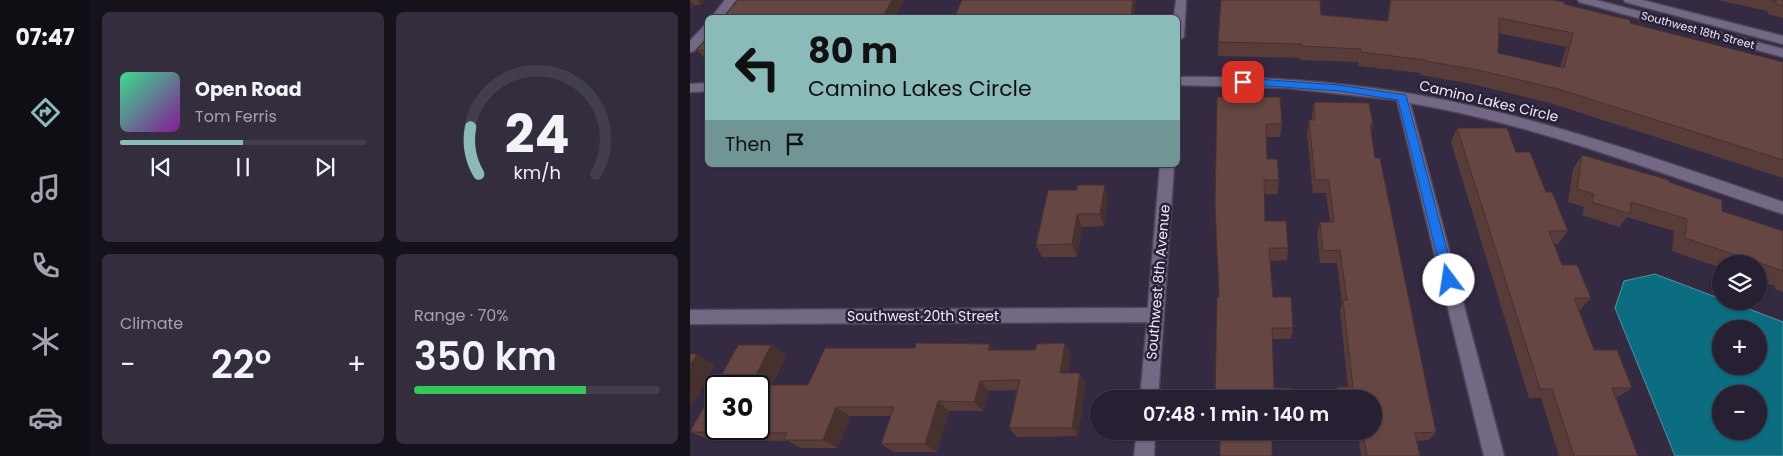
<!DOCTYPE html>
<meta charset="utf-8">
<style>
:root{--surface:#272032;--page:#332d3e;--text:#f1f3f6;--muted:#a4a3ac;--line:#433e4d;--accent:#8bbbb9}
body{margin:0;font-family:Poppins,sans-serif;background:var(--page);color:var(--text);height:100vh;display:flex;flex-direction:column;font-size:19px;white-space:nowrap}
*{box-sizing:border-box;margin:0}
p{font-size:16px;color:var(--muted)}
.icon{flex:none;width:28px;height:28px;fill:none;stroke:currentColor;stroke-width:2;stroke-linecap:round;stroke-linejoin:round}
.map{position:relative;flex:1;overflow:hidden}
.side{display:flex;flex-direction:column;gap:12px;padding:12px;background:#15121c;width:600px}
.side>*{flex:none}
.hud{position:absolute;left:15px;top:15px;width:475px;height:152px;border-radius:8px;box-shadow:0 1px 4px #0004,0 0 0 1px var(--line);background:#8bbbb9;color:#111;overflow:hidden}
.controls{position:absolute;left:1022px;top:255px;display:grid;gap:10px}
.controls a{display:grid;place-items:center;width:55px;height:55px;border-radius:50%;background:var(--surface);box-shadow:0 1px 4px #0004,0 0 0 1px var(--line);font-size:25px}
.speed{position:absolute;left:15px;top:375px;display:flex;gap:10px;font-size:25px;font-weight:700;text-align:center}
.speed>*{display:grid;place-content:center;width:65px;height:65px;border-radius:50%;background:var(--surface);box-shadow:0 1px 4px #0004,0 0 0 1px var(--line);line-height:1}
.speed .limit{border:2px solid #111;border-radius:8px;background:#fff;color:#111}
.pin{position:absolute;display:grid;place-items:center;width:42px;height:42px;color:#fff;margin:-21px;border-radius:10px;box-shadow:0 2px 8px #0006}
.me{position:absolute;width:55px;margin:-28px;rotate:346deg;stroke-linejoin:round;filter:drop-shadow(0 0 4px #0008)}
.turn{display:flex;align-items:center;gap:18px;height:105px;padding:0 20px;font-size:22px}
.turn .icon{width:65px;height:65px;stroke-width:2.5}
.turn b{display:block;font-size:35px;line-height:42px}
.then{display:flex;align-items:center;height:48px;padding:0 20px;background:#0003;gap:10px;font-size:19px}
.big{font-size:38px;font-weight:600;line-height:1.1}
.side .widget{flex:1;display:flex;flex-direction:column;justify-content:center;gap:8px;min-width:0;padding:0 18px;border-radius:8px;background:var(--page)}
.side .dial{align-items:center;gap:0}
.dial svg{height:130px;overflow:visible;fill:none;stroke:var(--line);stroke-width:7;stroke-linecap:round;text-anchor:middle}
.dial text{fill:var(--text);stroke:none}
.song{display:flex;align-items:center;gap:15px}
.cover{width:60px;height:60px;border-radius:8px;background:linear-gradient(135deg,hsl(150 70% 55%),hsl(290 70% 35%))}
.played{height:5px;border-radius:2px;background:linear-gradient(90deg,var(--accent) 50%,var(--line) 50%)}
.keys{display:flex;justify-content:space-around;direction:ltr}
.heat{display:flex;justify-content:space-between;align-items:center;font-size:28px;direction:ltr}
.charge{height:8px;border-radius:4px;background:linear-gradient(90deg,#34c759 70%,var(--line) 0)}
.side .tiles{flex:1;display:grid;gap:12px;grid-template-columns:repeat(2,1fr)}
.trip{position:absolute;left:400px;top:390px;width:292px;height:50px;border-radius:25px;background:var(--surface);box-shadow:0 1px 4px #0004,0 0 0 1px var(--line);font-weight:600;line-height:50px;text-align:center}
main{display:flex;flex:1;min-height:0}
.tabs{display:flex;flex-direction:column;width:90px;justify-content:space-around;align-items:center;background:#100d14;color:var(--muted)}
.tabs .icon{width:35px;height:35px}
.tabs .selected{color:var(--accent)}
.tabs b{font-size:22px;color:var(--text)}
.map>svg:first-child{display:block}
</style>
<main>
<nav class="tabs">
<b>07:47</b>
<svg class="icon selected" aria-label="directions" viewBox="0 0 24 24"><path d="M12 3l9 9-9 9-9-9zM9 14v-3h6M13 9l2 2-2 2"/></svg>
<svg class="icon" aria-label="music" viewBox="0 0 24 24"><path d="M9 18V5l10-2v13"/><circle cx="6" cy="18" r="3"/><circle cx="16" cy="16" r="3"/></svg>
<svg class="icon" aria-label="phone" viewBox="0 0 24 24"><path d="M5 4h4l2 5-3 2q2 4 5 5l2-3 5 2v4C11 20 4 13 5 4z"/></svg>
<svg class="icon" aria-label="climate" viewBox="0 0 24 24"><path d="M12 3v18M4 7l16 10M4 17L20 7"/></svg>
<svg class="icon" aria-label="car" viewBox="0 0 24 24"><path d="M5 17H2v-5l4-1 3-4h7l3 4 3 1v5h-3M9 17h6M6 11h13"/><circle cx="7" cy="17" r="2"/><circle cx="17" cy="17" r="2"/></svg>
</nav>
<section class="side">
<div class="tiles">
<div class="widget">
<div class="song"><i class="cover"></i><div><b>Open Road</b><p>Tom Ferris</p></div></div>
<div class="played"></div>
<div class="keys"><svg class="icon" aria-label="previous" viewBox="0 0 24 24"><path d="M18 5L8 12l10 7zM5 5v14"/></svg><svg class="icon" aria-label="pause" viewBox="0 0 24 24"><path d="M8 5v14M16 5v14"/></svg><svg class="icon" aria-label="next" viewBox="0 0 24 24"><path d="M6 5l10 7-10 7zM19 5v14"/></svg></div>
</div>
<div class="widget dial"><svg viewBox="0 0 100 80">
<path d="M14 69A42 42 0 1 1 86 69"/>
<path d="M14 69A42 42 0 0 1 9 40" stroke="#8bbbb9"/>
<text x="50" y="56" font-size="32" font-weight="700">24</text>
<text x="50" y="72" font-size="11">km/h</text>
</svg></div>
<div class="widget"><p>Climate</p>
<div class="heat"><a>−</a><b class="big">22°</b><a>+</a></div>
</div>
<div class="widget"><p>Range · 70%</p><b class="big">350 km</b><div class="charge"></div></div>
</div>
</section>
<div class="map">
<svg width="1093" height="456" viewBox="0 0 1093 456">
<rect width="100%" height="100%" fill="#342b43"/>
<path fill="#0c6d80" stroke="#5092a4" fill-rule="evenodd" d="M 965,274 L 1031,299 L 1031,301 L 1038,301 L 1093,322 L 1093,456 L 985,456 L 925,308 L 934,281 ZM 1031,329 L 1069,329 L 1069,366 L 1031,366 ZM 1031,394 L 1069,394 L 1069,431 L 1031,431 Z"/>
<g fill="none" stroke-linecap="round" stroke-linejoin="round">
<g stroke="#4f465b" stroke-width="3">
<path id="street" d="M 35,0 L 46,0 L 32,18 L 21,18 Z
M 486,0 L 496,0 L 494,37 L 488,41 L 488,18 L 484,18 Z
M 18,25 L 18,36 L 4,51 L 0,52 L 0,41 L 14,26 Z
M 488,77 C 587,76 685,84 782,106 C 888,130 990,167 1093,202 L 1093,214 C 969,173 849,125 720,103 L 814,456 L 794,456 L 707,100 L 598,88 L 488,85 Z
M 18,83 L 18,91 L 0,92 L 0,84 Z
M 470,165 L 484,165 L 468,399 L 450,399 L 457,322 L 0,324 L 0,310 L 458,308 Z
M 447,431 L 465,431 L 464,456 L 444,456 Z"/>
</g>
<g stroke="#4f465b" stroke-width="3">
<path id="secondary" d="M 888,0 L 906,0 L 1093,49 L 1093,57 L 889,2 Z
M 934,0 L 952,0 L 1093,36 L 1093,44 L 935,2 Z"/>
</g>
<use href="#street" fill="#736984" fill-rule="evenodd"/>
<use href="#secondary" fill="#736984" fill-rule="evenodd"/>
</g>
<path fill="#573c3a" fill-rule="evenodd" d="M 0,0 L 15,0 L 11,5 L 4,5 Z
M 700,0 L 862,0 L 874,4 L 940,23 L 1093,62 L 1093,178 L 860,103 L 782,84 L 730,75 L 731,73 L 668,66 L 669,62 L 610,60 L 610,58 L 528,56 L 528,42 L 631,15 L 697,21 ZM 808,33 L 876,47 L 870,67 L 808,53 Z
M 1028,0 L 1093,0 L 1093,18 L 1078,14 L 1077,11 Z
M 18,37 L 18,61 L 7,50 Z
M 527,97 L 592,124 L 590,137 L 576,137 L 577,159 L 589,180 L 587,194 L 574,194 L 575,221 L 598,248 L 597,260 L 580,261 L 583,297 L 603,328 L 601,339 L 582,339 L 525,399 L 529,297 Z
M 624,102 L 683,124 L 681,132 L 685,158 L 746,432 L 739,440 L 727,441 L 730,456 L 671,456 L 668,433 L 647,434 L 647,431 L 684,431 L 684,399 L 644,399 L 643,397 L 647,387 L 658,387 L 650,311 L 652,303 L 647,263 L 630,263 L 627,235 L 630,222 L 640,222 L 636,193 L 623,193 L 617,134 L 619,120 L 622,120 L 622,116 Z
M 767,128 L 826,152 L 856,192 L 878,231 L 868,244 L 864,244 L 872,265 L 901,298 L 890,310 L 888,310 L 904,350 L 942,388 L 928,397 L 926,397 L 948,456 L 960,456 L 869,456 L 851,398 L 839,398 L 761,142 Z
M 892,155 L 979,182 L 1032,211 L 1093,231 L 1093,292 L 1085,289 L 1085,286 L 1069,281 L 1069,264 L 1031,264 L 1031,268 L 982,251 L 984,231 L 937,217 L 929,227 L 892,215 L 894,207 L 878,202 L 883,169 Z
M 358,190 L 418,198 L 414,226 L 392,227 L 387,257 L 352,257 L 346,245 Z
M 375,343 L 381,354 L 378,373 L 395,383 L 388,436 L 327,437 L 319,428 L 327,390 L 299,391 L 293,411 L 259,411 L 247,452 L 204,452 L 191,444 L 201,416 L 160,416 L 148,448 L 111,448 L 98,441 L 20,440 L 0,432 L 81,345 L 96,356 L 82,385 L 118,385 L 305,350 L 345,350 Z
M 524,431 L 602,431 L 601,437 L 530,439 L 525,439 Z"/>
<path fill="#47312f" d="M 0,0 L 4,5 L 0,9 Z
M 7,0 L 15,0 L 11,5 Z
M 202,0 L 215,0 L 205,18 L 192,18 Z
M 443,0 L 447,0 L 444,18 L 441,18 Z
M 415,185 L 418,198 L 414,226 L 410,214 Z
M 387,214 L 392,227 L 387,257 L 382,244 Z
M 375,343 L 381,354 L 376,383 L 370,373 Z
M 300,344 L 308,354 L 298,350 Z
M 81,345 L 96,356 L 77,394 L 61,385 Z
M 7,354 L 25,365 L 0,410 L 0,366 Z
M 390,373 L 395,383 L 388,436 L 382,428 Z
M 290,381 L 299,391 L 293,411 L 284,402 Z
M 248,401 L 259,411 L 247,452 L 235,444 Z
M 146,407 L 160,416 L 148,448 L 133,440 Z"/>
<path fill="#654643" stroke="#47312f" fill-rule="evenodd" d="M 48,0 L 202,0 L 192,18 L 33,18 Z
M 272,0 L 443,0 L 441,18 L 264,18 Z
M 531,0 L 630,0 L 631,15 L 698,21 L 701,0 L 862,0 L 875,2 L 874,4 L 940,20 L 940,23 L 1093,62 L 1093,160 L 868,89 L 788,70 L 735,61 L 735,60 L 671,52 L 671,49 L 612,46 L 612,44 L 528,42 ZM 809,18 L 883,33 L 874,68 L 808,53 Z
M 1081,0 L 1093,0 L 1093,6 L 1086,4 L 1086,1 Z
M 18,37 L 18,50 L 7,50 Z
M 527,97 L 590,97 L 592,124 L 576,124 L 577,159 L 587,159 L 589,180 L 574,180 L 575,221 L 596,221 L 598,248 L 579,248 L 583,297 L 601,297 L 603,328 L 582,328 L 584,388 L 601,388 L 602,399 L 525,399 L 527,297 L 529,297 L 525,206 Z
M 624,102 L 679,103 L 683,124 L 680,124 L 685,158 L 690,158 L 746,432 L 725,433 L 730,456 L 677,456 L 673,431 L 684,431 L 684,399 L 648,399 L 647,387 L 663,387 L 653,300 L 657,300 L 650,250 L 633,251 L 630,222 L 644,222 L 639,180 L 625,180 L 619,120 L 625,120 Z
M 767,128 L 817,128 L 826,152 L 840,152 L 856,192 L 862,192 L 878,231 L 859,231 L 872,265 L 887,265 L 901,298 L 884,298 L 904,350 L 927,350 L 942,388 L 922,388 L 948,456 L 960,456 L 884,456 L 862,389 L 850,389 Z
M 892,155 L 979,180 L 979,182 L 1032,200 L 1032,211 L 1093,231 L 1093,271 L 995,238 L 997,219 L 941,202 L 940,214 L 902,202 L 904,194 L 887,189 Z
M 387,185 L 415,185 L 410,214 L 387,214 L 382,244 L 346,245 L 358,190 L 387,190 Z
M 226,343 L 300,344 L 298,350 L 345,350 L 347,344 L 375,343 L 370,373 L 390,373 L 382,428 L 319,428 L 330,380 L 290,381 L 284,402 L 248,401 L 235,444 L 191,444 L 204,407 L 146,407 L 133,440 L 94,440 L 97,433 L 0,432 L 48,345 L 81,345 L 61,385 L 118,385 L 135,348 L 225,348 ZM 26,386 L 69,386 L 69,429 L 26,429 Z
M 0,354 L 7,354 L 0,366 Z
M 530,431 L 582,431 L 582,456 L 530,456 Z"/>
<path fill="#1a73e8" stroke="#114b97" d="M 553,78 L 649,85 L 716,95 L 765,280 L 763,284 L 759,285 L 754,284 L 708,100 L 649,91 L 549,84 L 548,82 Z"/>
<g text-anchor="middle" stroke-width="5" stroke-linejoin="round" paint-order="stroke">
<g font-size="11" fill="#efe9f9" stroke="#2a2138">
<text transform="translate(1008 30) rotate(15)" y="4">Southwest 18th Street</text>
</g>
<g font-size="14" fill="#efe9f9" stroke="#2a2138">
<text transform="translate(799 101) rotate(13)" y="5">Camino Lakes Circle</text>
<text transform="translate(468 282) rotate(-85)" y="5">Southwest 8th Avenue</text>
<text x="233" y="321">Southwest 20th Street</text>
</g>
</g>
</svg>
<div class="controls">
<a><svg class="icon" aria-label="layers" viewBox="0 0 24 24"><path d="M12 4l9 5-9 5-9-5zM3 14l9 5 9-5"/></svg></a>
<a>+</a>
<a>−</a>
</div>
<div class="speed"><div class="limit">30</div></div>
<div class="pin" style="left:553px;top:82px;background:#d93025"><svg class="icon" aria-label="arrive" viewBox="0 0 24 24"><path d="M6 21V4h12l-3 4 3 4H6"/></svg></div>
<svg class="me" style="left:759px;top:280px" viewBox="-20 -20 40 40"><circle r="19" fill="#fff"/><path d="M0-13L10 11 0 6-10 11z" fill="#1a73e8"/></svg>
<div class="trip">07:48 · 1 min · 140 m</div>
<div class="hud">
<div class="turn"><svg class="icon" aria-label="left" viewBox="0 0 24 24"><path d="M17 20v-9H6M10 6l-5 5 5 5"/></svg><div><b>80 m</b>Camino Lakes Circle</div></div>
<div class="then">Then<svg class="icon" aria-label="arrive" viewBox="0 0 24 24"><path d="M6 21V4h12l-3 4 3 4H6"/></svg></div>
</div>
</div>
</main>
